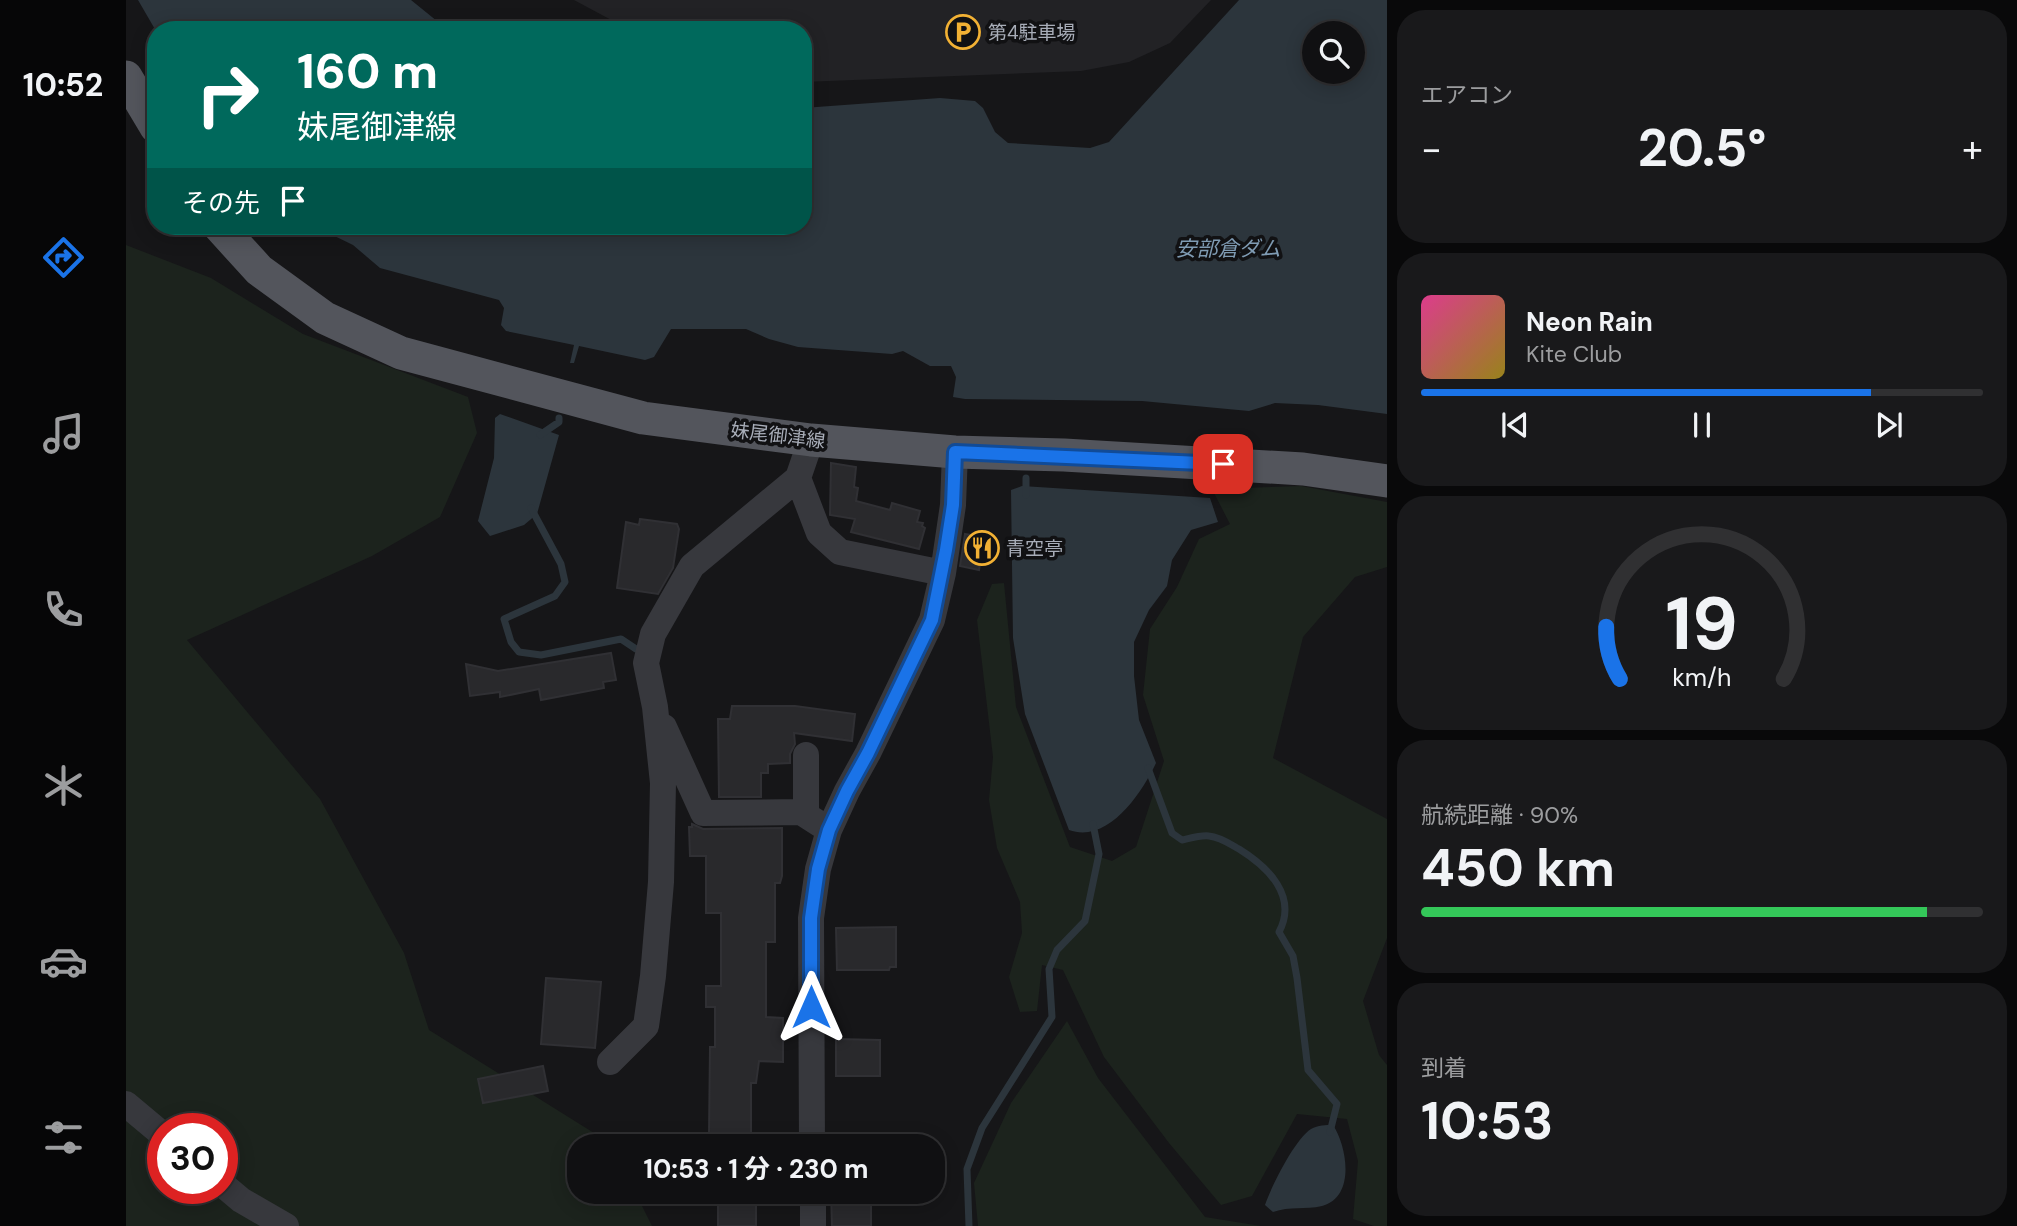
<!DOCTYPE html>
<html lang="ja">
<meta charset="utf-8">
<style>
:root{--surface:#101012;--page:#19191b;--text:#f1f3f6;--muted:#9c9d9f;--line:#303032;--accent:#1a73e8}
body{margin:0;font-family:"DM Sans","Noto Sans JP",sans-serif;background:var(--page);color:var(--text);height:100vh;display:flex;flex-direction:column;font-size:26px;white-space:nowrap}
*{box-sizing:border-box;margin:0}
p{font-size:23px;color:var(--muted)}
.icon{flex:none;width:38px;height:38px;fill:none;stroke:currentColor;stroke-width:2;stroke-linecap:round;stroke-linejoin:round}
.map{position:relative;flex:1;overflow:hidden}
.sheet{display:flex;flex-direction:column;gap:10px;padding:10px;background:#09090a;width:630px}
.sheet>*{flex:none}
.guide{position:absolute;left:21px;top:21px;width:665px;height:214px;border-radius:28px;box-shadow:0 4px 18px #0003,0 0 0 2px var(--line);background:#00695c;color:#fff;overflow:hidden}
.fabs{position:absolute;left:1176px;top:21px;display:grid;gap:14px}
.fabs a{display:grid;place-items:center;width:63px;height:63px;border-radius:50%;background:var(--surface);box-shadow:0 4px 18px #0003,0 0 0 2px var(--line);font-size:35px}
.speed{position:absolute;left:21px;top:1113px;display:flex;gap:14px;font-size:35px;font-weight:700;text-align:center}
.speed>*{display:grid;place-content:center;width:91px;height:91px;border-radius:50%;background:var(--surface);box-shadow:0 4px 18px #0003,0 0 0 2px var(--line);line-height:1}
.speed .limit{border:10px solid #d22;background:#fff;color:#111}
.pin{position:absolute;display:grid;place-items:center;width:60px;height:60px;color:#fff;margin:-30px;border-radius:14px;box-shadow:0 4px 10px #0006}
.me{position:absolute;width:77px;margin:-38px;rotate:0deg;stroke-linejoin:round;filter:drop-shadow(0 0 5px #0008)}
.turn{display:flex;align-items:center;gap:24px;height:147px;padding:0 35px;font-size:32px}
.turn .icon{width:91px;height:91px;stroke-width:2.5}
.turn b{display:block;font-size:49px;line-height:60px}
.then{display:flex;align-items:center;height:66px;padding:0 35px;background:#0003;gap:14px;font-size:26px}
.big{font-size:52px;font-weight:700;line-height:1.1}
.sheet .card{flex:1;display:flex;flex-direction:column;justify-content:center;gap:10px;min-width:0;padding:0 24px;border-radius:28px;background:var(--page)}
.sheet .dial{align-items:center;gap:0}
.dial svg{height:182px;overflow:visible;fill:none;stroke:var(--line);stroke-width:7;stroke-linecap:round;text-anchor:middle}
.dial text{fill:var(--text);stroke:none}
.song{display:flex;align-items:center;gap:21px}
.cover{width:84px;height:84px;border-radius:10px;background:linear-gradient(135deg,hsl(330 70% 55%),hsl(50 70% 35%))}
.played{height:7px;border-radius:4px;background:linear-gradient(90deg,var(--accent) 80%,var(--line) 80%)}
.keys{display:flex;justify-content:space-around;direction:ltr}
.heat{display:flex;justify-content:space-between;align-items:center;font-size:38px;direction:ltr}
.charge{height:10px;border-radius:5px;background:linear-gradient(90deg,#34c759 90%,var(--line) 0)}
.trip{position:absolute;left:441px;top:1134px;width:378px;height:70px;border-radius:28px;background:var(--surface);box-shadow:0 4px 18px #0003,0 0 0 2px var(--line);font-weight:700;line-height:70px;text-align:center}
main{display:flex;flex:1;min-height:0}
.tabs{display:flex;flex-direction:column;width:126px;justify-content:space-around;align-items:center;background:#060607;color:var(--muted)}
.tabs .icon{width:49px;height:49px}
.tabs .current{color:var(--accent)}
.tabs b{font-size:32px;color:var(--text)}
.map>svg:first-child{display:block}
</style>
<main>
<nav class="tabs">
<b>10:52</b>
<svg class="icon current" aria-label="directions" viewBox="0 0 24 24"><path d="M12 3l9 9-9 9-9-9zM9 14v-3h6M13 9l2 2-2 2"/></svg>
<svg class="icon" aria-label="music" viewBox="0 0 24 24"><path d="M9 18V5l10-2v13"/><circle cx="6" cy="18" r="3"/><circle cx="16" cy="16" r="3"/></svg>
<svg class="icon" aria-label="phone" viewBox="0 0 24 24"><path d="M5 4h4l2 5-3 2q2 4 5 5l2-3 5 2v4C11 20 4 13 5 4z"/></svg>
<svg class="icon" aria-label="climate" viewBox="0 0 24 24"><path d="M12 3v18M4 7l16 10M4 17L20 7"/></svg>
<svg class="icon" aria-label="car" viewBox="0 0 24 24"><path d="M5 17H2v-5l4-1 3-4h7l3 4 3 1v5h-3M9 17h6M6 11h13"/><circle cx="7" cy="17" r="2"/><circle cx="17" cy="17" r="2"/></svg>
<svg class="icon" aria-label="filters" viewBox="0 0 24 24"><path d="M4 7h16M4 17h16"/><circle cx="9" cy="7" r="2"/><circle cx="15" cy="17" r="2"/></svg>
</nav>
<div class="map">
<svg width="1261" height="1226" viewBox="0 0 1261 1226">
<rect width="100%" height="100%" fill="#161618"/>
<path fill="#222225" d="M 448,0 L 1085,0 L 1044,43 L 1003,62 L 955,71 L 677,82 L 677,30 L 504,30 Z"/>
<path fill="#1c231d" fill-rule="evenodd" d="M 0,245 L 85,278 L 177,334 L 342,397 L 351,433 L 314,517 L 246,556 L 61,640 L 194,799 L 278,953 L 303,1030 L 484,1143 L 486,1146 L 453,1146 L 453,1192 L 509,1192 L 526,1226 L 0,1226 ZM 37,1129 L 96,1129 L 96,1188 L 37,1188 Z
M 1175,486 L 1261,502 L 1261,567 L 1229,577 L 1177,637 L 1147,758 L 1261,819 L 1261,938 L 1237,1001 L 1253,1055 L 1261,1065 L 1261,1226 L 1248,1226 L 1227,1219 L 1232,1161 L 1221,1119 L 1171,1114 L 1126,1196 L 1095,1205 L 1043,1143 L 978,1057 L 937,970 L 916,965 L 911,1011 L 894,1012 L 883,977 L 896,933 L 894,902 L 871,848 L 863,800 L 867,757 L 851,620 L 866,584 L 878,583 L 890,707 L 944,847 L 986,861 L 1010,847 L 1038,761 L 1017,695 L 1024,629 L 1051,587 L 1073,539 L 1104,524 L 1086,489 Z
M 941,1021 L 972,1078 L 1079,1217 L 1135,1226 L 852,1226 L 848,1183 L 885,1103 Z"/>
<path fill="#2c353c" fill-rule="evenodd" d="M 12,0 L 285,0 L 322,30 L 30,31 Z
M 1113,0 L 1261,0 L 1261,414 L 1192,405 L 1149,403 L 1123,411 L 1016,401 L 839,399 L 827,397 L 830,377 L 825,366 L 804,366 L 777,351 L 766,354 L 672,347 L 643,339 L 620,329 L 545,329 L 528,357 L 519,360 L 453,346 L 448,363 L 444,363 L 448,345 L 380,331 L 375,325 L 378,308 L 373,300 L 254,268 L 227,245 L 188,226 L 677,226 L 677,108 L 814,98 L 849,101 L 857,108 L 869,132 L 882,143 L 964,148 L 983,142 ZM 1227,33 L 1227,72 L 1188,72 L 1188,33 Z
M 374,414 L 433,435 L 411,514 L 398,525 L 364,536 L 352,521 L 368,458 L 369,418 Z
M 896,486 L 1084,498 L 1092,522 L 1065,530 L 1046,560 L 1041,586 L 1023,610 L 1008,642 L 1008,676 L 1013,720 L 1030,763 C 1015,795 981,844 943,830 L 899,714 L 887,638 L 885,490 Z
M 1207,1125 C 1221,1146 1230,1197 1196,1206 C 1179,1210 1164,1206 1147,1212 L 1139,1205 C 1145,1187 1169,1139 1185,1129 C 1192,1125 1200,1125 1207,1125 Z"/>
<g fill="none" stroke-linecap="round" stroke-linejoin="round">
<path stroke="#2c353c" stroke-width="7" d="M 414,435 L 433,422 L 433,418
M 900,495 L 900,478
M 405,508 L 435,564 L 439,582 L 429,596 L 378,619 L 385,642 L 393,652 L 415,655 L 495,639 L 510,649
M 1022,768 L 1046,833 L 1056,840 C 1065,838 1075,835 1083,836 C 1094,837 1104,844 1113,849 C 1142,867 1172,896 1153,932 L 1167,956 L 1171,978 L 1182,1070 L 1211,1104 L 1204,1132
M 843,1226 L 841,1169 L 856,1128 L 926,1017 L 923,969 L 931,950 L 959,921 L 973,854 L 967,824"/>
</g>
<path fill="#29292c" stroke="#303034" stroke-width="2" d="M 705,463 L 730,467 L 728,487 L 732,488 L 730,501 L 764,510 L 766,503 L 794,511 L 791,522 L 797,523 L 796,526 L 799,528 L 793,549 L 725,532 L 729,519 L 704,515 Z
M 514,519 L 551,524 L 553,529 L 547,568 L 532,594 L 491,588 L 500,522 L 513,525 Z
M 839,534 L 858,537 L 853,570 L 834,566 Z
M 485,653 L 490,680 L 477,682 L 478,688 L 415,700 L 413,689 L 374,697 L 374,692 L 344,696 L 340,664 L 372,671 Z
M 606,706 L 669,706 L 729,714 L 726,741 L 668,733 L 669,744 L 664,754 L 664,763 L 642,764 L 642,773 L 635,773 L 635,797 L 593,797 L 592,719 L 604,719 Z
M 566,824 L 577,829 L 656,828 L 656,876 L 654,883 L 649,883 L 649,942 L 640,942 L 640,1017 L 657,1018 L 657,1062 L 633,1061 L 630,1083 L 625,1083 L 625,1146 L 595,1146 L 595,1135 L 583,1136 L 584,1047 L 589,1047 L 589,1007 L 580,1007 L 580,986 L 595,986 L 595,913 L 580,913 L 580,856 L 564,856 L 563,827 L 566,827 Z
M 770,927 L 770,967 L 764,967 L 763,970 L 711,970 L 710,928 Z
M 420,978 L 475,982 L 469,1048 L 415,1044 Z
M 710,1039 L 754,1040 L 754,1076 L 710,1076 Z
M 417,1066 L 422,1091 L 357,1103 L 352,1079 Z
M 592,1192 L 630,1192 L 630,1226 L 592,1226 Z
M 705,1192 L 745,1192 L 745,1226 L 706,1226 Z"/>
<g fill="none" stroke-linecap="round" stroke-linejoin="round">
<path stroke="#37383d" stroke-width="26" d="M 672,478 L 693,533 L 714,552 L 817,573
M 538,727 L 577,813 L 675,812 L 703,830
M 680,755 L 680,815
M 484,1062 L 520,1026 L 527,976 L 535,882 L 537,783 L 529,707 L 520,663 L 527,634 L 566,566 L 672,478 L 685,440
M 0,1104 L 37,1135
M 686,1146 L 685,918 L 692,869 L 703,830 L 721,791 L 742,753 L 806,620 L 817,573 L 827,505 L 829,452
M 96,1184 L 115,1200 L 160,1226
M 687,1192 L 687,1226"/>
<path stroke="#53555c" stroke-width="33" d="M 0,77 L 30,127
M 93,226 L 133,270 L 199,318 L 275,353 L 517,418 L 685,440 L 829,452 L 938,455 L 1177,469 L 1261,481"/>
</g>
<g fill="none" stroke-linecap="round" stroke-linejoin="round">
<g stroke="#114b97" stroke-width="18">
<path id="route" d="M 685,1007 L 685,918 L 692,869 L 703,830 L 721,791 L 742,753 L 806,620 L 820,550 L 827,505 L 829,452 L 1097,464"/>
</g>
<use href="#route" stroke="#1a73e8" stroke-width="12"/>
</g>
<defs>
<g id="parking-ring" transform="scale(1.75)"><circle r="9.5" fill="#111113" stroke="#f2b134" stroke-width="1.5"/><path d="M-3.5-5.5H1a3.5 3.5 0 0 1 0 7H-1V5.5H-3.5ZM-1-3.4V-.6H.8a1.4 1.4 0 0 0 0-2.8Z" fill="#f2b134"/></g>
<g id="restaurant-ring" transform="scale(1.75)"><circle r="9.5" fill="#111113" stroke="#f2b134" stroke-width="1.5"/><path d="M-5-6h1v4h1v-4h1v4h1v-4h1v5L-1.5 .5V6h-2V.5L-5-1ZM5-6V6H3V1.5H1.5Q1.5-4 5-6Z" fill="#f2b134"/></g>
</defs>
<g fill-rule="evenodd">
<use href="#parking-ring" x="837" y="32"/>
<use href="#restaurant-ring" x="856" y="548"/>
</g>
<g text-anchor="middle" stroke-width="7" stroke-linejoin="round" paint-order="stroke">
<g font-size="19" fill="#a8adb8" stroke="#111113" text-anchor="start">
<text x="862" y="39">第4駐車場</text>
<text x="880" y="555">青空亭</text>
</g>
<g font-size="19" fill="#a8adb8" stroke="#111113">
<text transform="translate(652 435) rotate(7)" y="7">妹尾御津線</text>
</g>
<g font-size="21" font-style="italic" fill="#7f9bb3" stroke="#111113">
<text x="1102" y="256">安部倉ダム</text>
</g>
</g>
</svg>
<div class="fabs">
<a><svg class="icon" aria-label="search" viewBox="0 0 24 24"><circle cx="10" cy="10" r="6"/><path d="M15 15l6 6"/></svg></a>
</div>
<div class="speed"><div class="limit">30</div></div>
<div class="pin" style="left:1097px;top:464px;background:#d93025"><svg class="icon" aria-label="arrive" viewBox="0 0 24 24"><path d="M6 21V4h12l-3 4 3 4H6"/></svg></div>
<svg class="me" style="left:685px;top:1007px" viewBox="-20 -20 40 40"><path d="M0-17L14 15 0 8-14 15z" fill="#1a73e8" stroke="#fff" stroke-width="4"/></svg>
<div class="trip">10:53 · 1 分 · 230 m</div>
<div class="guide">
<div class="turn"><svg class="icon" aria-label="right" viewBox="0 0 24 24"><path d="M7 20v-9h11M14 6l5 5-5 5"/></svg><div><b>160 m</b>妹尾御津線</div></div>
<div class="then">その先<svg class="icon" aria-label="arrive" viewBox="0 0 24 24"><path d="M6 21V4h12l-3 4 3 4H6"/></svg></div>
</div>
</div>
<section class="sheet">
<div class="card"><p>エアコン</p>
<div class="heat"><a>−</a><b class="big">20.5°</b><a>+</a></div>
</div>
<div class="card">
<div class="song"><i class="cover"></i><div><b>Neon Rain</b><p>Kite Club</p></div></div>
<div class="played"></div>
<div class="keys"><svg class="icon" aria-label="previous" viewBox="0 0 24 24"><path d="M18 5L8 12l10 7zM5 5v14"/></svg><svg class="icon" aria-label="pause" viewBox="0 0 24 24"><path d="M8 5v14M16 5v14"/></svg><svg class="icon" aria-label="next" viewBox="0 0 24 24"><path d="M6 5l10 7-10 7zM19 5v14"/></svg></div>
</div>
<div class="card dial"><svg viewBox="0 0 100 80">
<path d="M14 69A42 42 0 1 1 86 69"/>
<path d="M14 69A42 42 0 0 1 8 46" stroke="#1a73e8"/>
<text x="50" y="56" font-size="32" font-weight="700">19</text>
<text x="50" y="72" font-size="11">km/h</text>
</svg></div>
<div class="card"><p>航続距離 · 90%</p><b class="big">450 km</b><div class="charge"></div></div>
<div class="card"><p>到着</p><b class="big">10:53</b></div>
</section>
</main>
